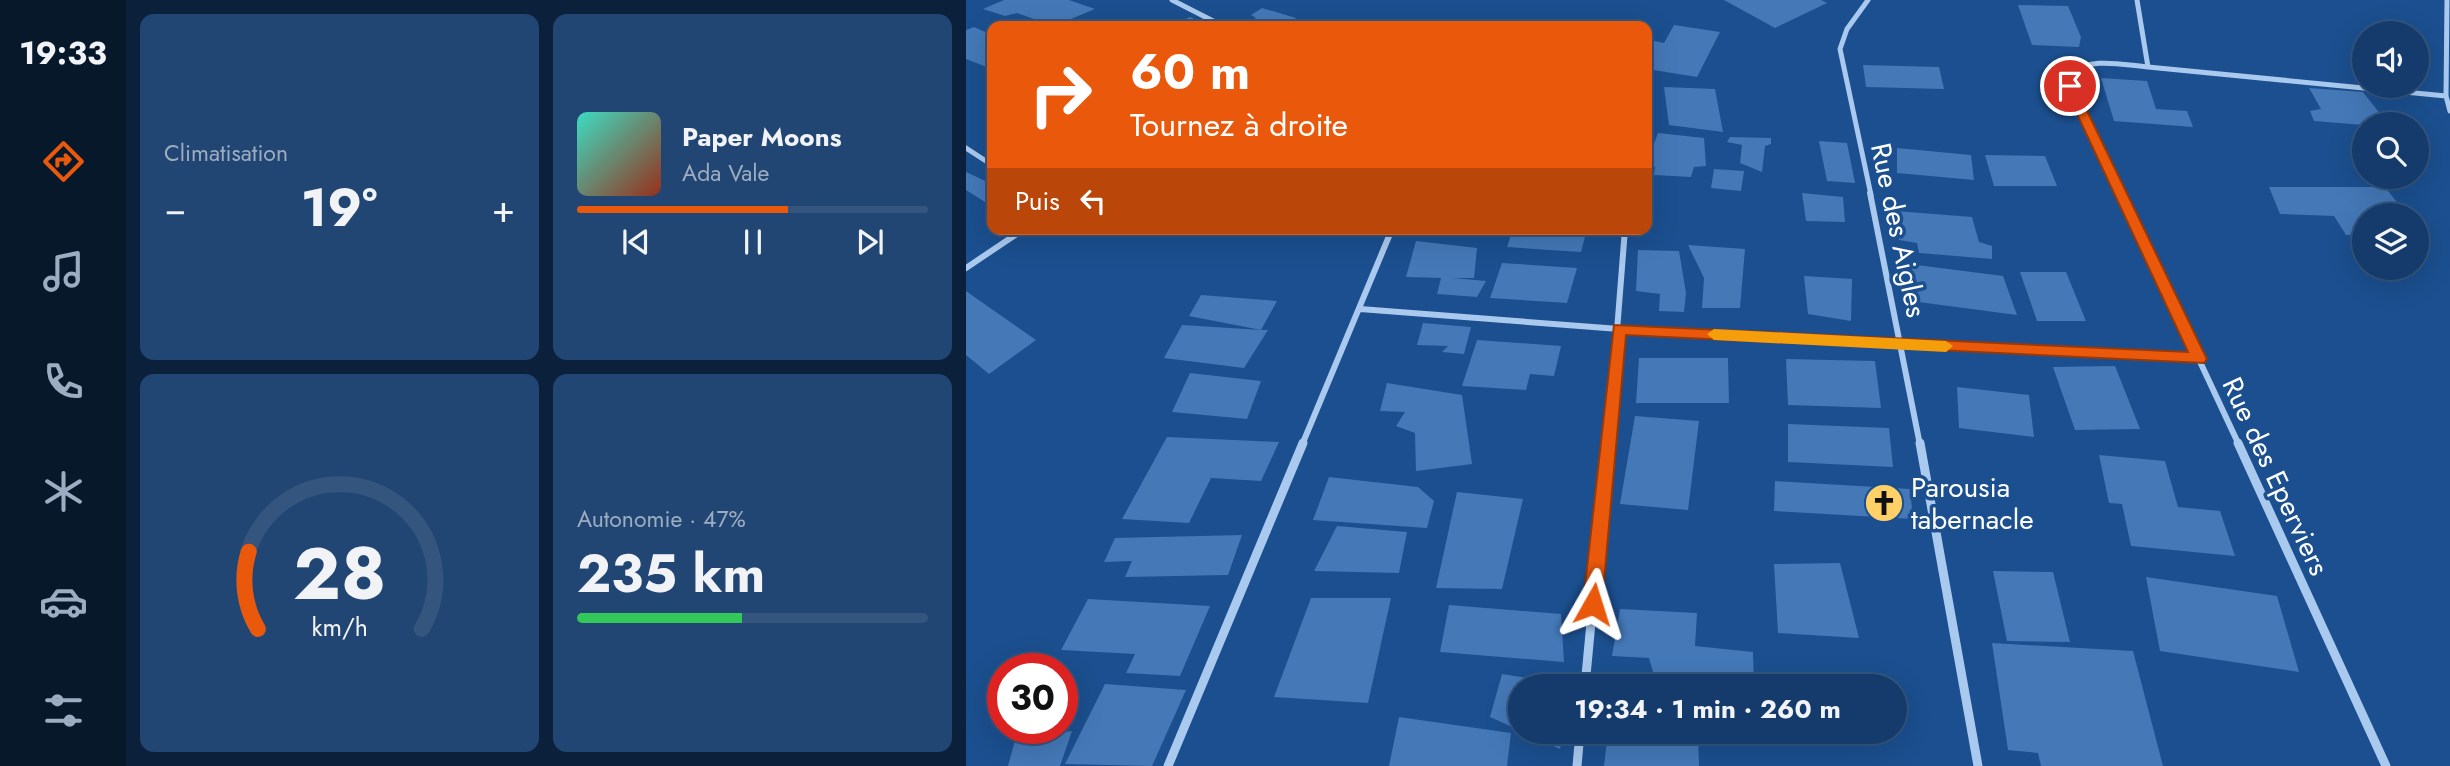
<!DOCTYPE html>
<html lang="fr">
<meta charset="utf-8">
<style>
:root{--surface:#143b6b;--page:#214673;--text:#f1f3f6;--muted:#9dadc1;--line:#33557e;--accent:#ea580c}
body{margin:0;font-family:Jost,sans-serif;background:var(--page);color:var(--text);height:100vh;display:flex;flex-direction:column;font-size:26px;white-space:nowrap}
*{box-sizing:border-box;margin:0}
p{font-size:23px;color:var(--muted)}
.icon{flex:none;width:38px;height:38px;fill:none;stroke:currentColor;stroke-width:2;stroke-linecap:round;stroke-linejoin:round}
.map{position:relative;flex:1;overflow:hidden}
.panel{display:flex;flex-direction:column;gap:14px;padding:14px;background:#0b203b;width:840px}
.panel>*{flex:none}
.guide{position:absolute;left:21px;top:21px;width:665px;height:214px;border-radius:14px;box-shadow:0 7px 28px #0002,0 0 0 2px var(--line);background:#ea580c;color:#fff;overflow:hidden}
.tools{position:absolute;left:1386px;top:21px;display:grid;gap:14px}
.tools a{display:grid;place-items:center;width:77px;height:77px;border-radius:50%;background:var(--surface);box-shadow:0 7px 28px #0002,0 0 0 2px var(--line);font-size:35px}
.speed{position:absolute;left:21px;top:653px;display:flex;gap:14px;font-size:35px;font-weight:700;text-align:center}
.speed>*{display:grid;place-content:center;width:91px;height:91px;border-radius:50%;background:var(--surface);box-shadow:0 7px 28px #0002,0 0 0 2px var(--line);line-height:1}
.speed .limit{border:10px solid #d22;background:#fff;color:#111}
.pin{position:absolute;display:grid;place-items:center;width:60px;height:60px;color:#fff;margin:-30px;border:4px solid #fff;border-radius:50%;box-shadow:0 2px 7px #0007}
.me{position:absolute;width:77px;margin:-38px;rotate:6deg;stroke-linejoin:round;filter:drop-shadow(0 0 5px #0008)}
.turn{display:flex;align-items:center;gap:24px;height:147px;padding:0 28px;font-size:32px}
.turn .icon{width:91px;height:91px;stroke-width:2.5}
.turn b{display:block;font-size:49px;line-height:60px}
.then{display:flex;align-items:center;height:66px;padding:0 28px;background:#0003;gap:14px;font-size:26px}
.big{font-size:52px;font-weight:700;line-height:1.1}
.panel .tile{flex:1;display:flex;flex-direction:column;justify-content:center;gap:10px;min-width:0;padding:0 24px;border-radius:14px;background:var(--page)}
.panel .dial{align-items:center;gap:0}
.dial svg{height:182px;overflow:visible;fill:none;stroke:var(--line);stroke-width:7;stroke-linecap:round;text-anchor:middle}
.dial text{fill:var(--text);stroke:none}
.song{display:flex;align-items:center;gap:21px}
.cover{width:84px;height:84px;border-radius:10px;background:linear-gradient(135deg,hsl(170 70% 55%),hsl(10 70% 35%))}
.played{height:7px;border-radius:4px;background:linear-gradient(90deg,var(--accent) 60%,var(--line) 60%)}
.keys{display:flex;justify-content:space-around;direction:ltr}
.heat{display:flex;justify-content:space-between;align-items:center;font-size:38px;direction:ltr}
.charge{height:10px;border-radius:5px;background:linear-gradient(90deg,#34c759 47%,var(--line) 0)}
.panel .tiles{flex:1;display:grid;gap:14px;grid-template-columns:repeat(2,1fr)}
.trip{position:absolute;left:542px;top:674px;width:399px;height:70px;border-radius:35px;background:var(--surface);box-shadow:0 7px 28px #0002,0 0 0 2px var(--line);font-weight:700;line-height:70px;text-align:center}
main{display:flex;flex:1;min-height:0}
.tab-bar{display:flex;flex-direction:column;width:126px;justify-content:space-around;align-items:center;background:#08182b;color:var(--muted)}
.tab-bar .icon{width:49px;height:49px}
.tab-bar .current{color:var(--accent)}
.tab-bar b{font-size:32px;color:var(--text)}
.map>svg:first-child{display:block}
</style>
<main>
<nav class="tab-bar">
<b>19:33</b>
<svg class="icon current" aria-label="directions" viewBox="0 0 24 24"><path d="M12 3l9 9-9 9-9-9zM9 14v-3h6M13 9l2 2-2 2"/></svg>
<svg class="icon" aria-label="music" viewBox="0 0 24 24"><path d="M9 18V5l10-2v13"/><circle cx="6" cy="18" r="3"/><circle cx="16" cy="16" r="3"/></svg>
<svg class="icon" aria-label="phone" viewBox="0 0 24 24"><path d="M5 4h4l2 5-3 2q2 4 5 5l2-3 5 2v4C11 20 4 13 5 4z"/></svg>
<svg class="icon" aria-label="climate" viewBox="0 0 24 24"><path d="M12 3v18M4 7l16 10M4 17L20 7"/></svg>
<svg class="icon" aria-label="car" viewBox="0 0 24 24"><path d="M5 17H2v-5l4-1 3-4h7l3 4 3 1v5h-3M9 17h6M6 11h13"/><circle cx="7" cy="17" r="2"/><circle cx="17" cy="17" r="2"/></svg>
<svg class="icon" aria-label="filters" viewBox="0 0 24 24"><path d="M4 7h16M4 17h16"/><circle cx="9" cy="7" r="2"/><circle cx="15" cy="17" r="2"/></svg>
</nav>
<section class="panel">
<div class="tiles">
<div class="tile"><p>Climatisation</p>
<div class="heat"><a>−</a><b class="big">19°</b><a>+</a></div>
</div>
<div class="tile">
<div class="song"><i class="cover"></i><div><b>Paper Moons</b><p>Ada Vale</p></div></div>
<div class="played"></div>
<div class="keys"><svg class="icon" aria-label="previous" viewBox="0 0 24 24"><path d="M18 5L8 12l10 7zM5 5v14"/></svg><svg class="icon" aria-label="pause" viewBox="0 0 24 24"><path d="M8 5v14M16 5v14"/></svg><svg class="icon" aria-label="next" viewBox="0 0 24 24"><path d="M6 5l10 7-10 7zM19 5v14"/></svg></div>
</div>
<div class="tile dial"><svg viewBox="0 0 100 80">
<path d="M14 69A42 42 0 1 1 86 69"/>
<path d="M14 69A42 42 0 0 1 10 35" stroke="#ea580c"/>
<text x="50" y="56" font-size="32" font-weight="700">28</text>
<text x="50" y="72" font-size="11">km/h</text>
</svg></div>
<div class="tile"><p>Autonomie · 47%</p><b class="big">235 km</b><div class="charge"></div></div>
</div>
</section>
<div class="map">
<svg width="1484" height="766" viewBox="0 0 1484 766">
<rect width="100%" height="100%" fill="#1b4f8f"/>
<path fill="#4478b7" d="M 38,0 L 103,0 L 129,9 L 88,26 L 51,13 L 39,16 L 17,9 Z
M 758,0 L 855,0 L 861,3 L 809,28 Z
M 1052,5 L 1102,6 L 1115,37 L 1113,47 L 1066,45 Z
M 296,8 L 330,18 L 323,23 L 312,21 L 305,26 L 284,22 L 290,18 L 285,15 Z
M 224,17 L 245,26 L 205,26 Z
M 708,25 L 754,32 L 731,77 L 681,69 L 681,53 L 688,41 L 698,43 Z
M 8,27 L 26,35 L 26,69 L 0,59 L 0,30 Z
M 897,65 L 973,67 L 978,89 L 900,87 Z
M 1135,78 L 1181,81 L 1190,109 L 1221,111 L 1227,127 L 1148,121 Z
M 698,87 L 749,89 L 757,132 L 703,125 Z
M 1343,88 L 1397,92 L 1422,124 L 1398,125 L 1348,121 L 1344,111 L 1355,109 Z
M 692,133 L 738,138 L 740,166 L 728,167 L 725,177 L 688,175 L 689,167 L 681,165 L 681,162 Z
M 764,137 L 805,138 L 805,144 L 799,146 L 796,172 L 774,163 L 776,145 L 761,142 Z
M 853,141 L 881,143 L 889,183 L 861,181 Z
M 931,148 L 1005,155 L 1008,180 L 931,173 Z
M 1019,155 L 1079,156 L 1091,186 L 1028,186 Z
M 748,169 L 778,171 L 775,191 L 745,188 Z
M 0,172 L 26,184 L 26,197 L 19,202 L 0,190 Z
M 1303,187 L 1419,187 L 1441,215 L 1398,215 L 1398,234 L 1380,235 L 1368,216 L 1314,214 Z
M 836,193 L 877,197 L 879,222 L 840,221 Z
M 930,211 L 1006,217 L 1013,242 L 1026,246 L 1026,259 L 953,253 L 951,243 L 933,240 Z
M 547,229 L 636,229 L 635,234 L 620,233 L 615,252 L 541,247 Z
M 450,241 L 511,248 L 508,278 L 486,278 L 520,281 L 511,297 L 471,294 L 475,278 L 440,277 Z
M 722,245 L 779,249 L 774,308 L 736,308 L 738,278 Z
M 672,250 L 713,251 L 720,293 L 718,312 L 693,311 L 694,294 L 670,291 Z
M 536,263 L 611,268 L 601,303 L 524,298 Z
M 943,264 L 1037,276 L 1051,315 L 945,301 Z
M 1054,272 L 1100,272 L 1120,321 L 1071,321 Z
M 838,276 L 886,279 L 885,321 L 842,314 Z
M 0,291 L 70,340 L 23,374 L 0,355 Z
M 235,295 L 311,301 L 295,330 L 302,330 L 278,368 L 198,358 L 216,325 L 295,330 L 223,316 Z
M 457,323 L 505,327 L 498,354 L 476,352 L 482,346 L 451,345 Z
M 511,340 L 595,346 L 588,376 L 564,374 L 560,390 L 496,386 Z
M 673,358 L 762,358 L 763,403 L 670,403 Z
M 820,359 L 909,361 L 915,408 L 822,405 Z
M 1149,366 L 1174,429 L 1109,430 L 1087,367 Z
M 224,373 L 295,381 L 281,419 L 206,412 Z
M 421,383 L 496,395 L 506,464 L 450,471 L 449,433 L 430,426 L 439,412 L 414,411 Z
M 991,387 L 1063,395 L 1068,437 L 993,428 Z
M 669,416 L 733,421 L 722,510 L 654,504 Z
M 822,424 L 923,428 L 927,467 L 822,462 Z
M 201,437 L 313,442 L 295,481 L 245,478 L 223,523 L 156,519 Z
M 1133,455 L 1199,461 L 1212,507 L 1254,511 L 1269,556 L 1165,546 L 1156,504 L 1143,503 Z
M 363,477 L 452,487 L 468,501 L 461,528 L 347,520 Z
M 809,481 L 944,489 L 947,519 L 808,511 Z
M 491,492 L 557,499 L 536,589 L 470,588 Z
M 371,526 L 441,532 L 433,573 L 348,571 Z
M 276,535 L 262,575 L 159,577 L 166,561 L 138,562 L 149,538 Z
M 874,563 L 893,638 L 812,633 L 808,564 Z
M 1027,571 L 1087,572 L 1104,642 L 1041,641 Z
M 1180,577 L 1311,596 L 1333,672 L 1194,651 Z
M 345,598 L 425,598 L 402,703 L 308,697 Z
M 122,599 L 244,606 L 214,676 L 160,673 L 169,654 L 95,650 Z
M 483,605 L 595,614 L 598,662 L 474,652 Z
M 654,609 L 731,613 L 729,646 L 787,652 L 788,686 L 691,686 L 683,658 L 646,656 Z
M 1026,643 L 1167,651 L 1197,766 L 1075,766 L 1072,753 L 1042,750 Z
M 536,674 L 599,684 L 599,686 L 555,686 L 555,731 L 524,717 Z
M 139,684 L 220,690 L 186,766 L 99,764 Z
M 433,717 L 545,733 L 541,766 L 423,766 Z
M 106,731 L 94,766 L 42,766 L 50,737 Z
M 555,732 L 596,732 L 594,749 Z
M 642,732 L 732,732 L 733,766 L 638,766 Z"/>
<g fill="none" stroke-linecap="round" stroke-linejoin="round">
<path stroke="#a9c9ee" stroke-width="5" d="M 206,0 L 257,26
M 902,0 L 881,29 L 874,49 L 905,195
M 1481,0 L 1480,96 L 1484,111
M 1182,67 L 1480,96
M 0,148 L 26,165
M 1156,195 L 1104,86 L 1102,75 C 1124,56 1156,65 1182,67 L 1171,0"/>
<path stroke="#a9c9ee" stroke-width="6" d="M 904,193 L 954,445
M 1155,193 L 1273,445
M 0,268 L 58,229
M 394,309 L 653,329 L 1233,359
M 336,445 L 426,229
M 642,445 L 659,229"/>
<path stroke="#a9c9ee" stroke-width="9" d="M 954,443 L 1012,766
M 1272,443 L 1420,766
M 619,686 L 642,443
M 202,766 L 337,443
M 611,766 L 614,732"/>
</g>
<path fill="#ea580c" stroke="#983908" stroke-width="2" d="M 1104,82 L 1109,86 L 1241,359 L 1238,363 L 660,335 L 636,604 L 633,610 L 627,613 L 620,610 L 617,604 L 648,325 L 1222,352 L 1098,86 Z"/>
<path fill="#f59e0b" d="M 748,329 L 980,341 L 987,346 L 980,352 L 748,340 L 741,334 Z"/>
<defs>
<g id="church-disc" transform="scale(2.0125)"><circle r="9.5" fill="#ffd166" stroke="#1b4f8f"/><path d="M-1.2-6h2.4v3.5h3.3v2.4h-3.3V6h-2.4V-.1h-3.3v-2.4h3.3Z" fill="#111"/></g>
</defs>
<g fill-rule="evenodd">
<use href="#church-disc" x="918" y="503"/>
</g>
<g text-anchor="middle" stroke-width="7" stroke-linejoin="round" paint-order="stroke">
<g font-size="28" fill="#fff" stroke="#1b4f8f">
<text transform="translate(933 230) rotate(78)" y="10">Rue des Aigles</text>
<text transform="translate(1310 476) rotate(65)" y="10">Rue des Eperviers</text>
</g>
<g font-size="28" fill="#fff" stroke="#1b4f8f" text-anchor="start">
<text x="945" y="497">Parousia<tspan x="945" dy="32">tabernacle</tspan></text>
</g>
</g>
</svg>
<div class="tools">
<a><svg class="icon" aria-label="sound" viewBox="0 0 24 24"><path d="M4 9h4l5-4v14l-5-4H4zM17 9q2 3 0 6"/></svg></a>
<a><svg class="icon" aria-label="search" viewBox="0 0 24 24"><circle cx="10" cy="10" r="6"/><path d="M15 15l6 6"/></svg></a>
<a><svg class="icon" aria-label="layers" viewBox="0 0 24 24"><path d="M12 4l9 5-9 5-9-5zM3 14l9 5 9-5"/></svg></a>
</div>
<div class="speed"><div class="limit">30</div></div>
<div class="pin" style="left:1104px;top:86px;background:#d93025"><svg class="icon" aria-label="arrive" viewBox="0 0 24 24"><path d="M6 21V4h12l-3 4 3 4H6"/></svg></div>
<svg class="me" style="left:627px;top:604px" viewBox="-20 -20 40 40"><path d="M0-17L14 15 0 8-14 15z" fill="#ea580c" stroke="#fff" stroke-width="4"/></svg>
<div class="trip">19:34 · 1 min · 260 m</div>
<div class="guide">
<div class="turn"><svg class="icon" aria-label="right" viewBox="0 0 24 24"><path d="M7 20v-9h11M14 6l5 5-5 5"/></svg><div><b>60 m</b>Tournez à droite</div></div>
<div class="then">Puis<svg class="icon" aria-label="left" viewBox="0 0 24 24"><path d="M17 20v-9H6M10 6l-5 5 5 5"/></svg></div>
</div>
</div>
</main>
